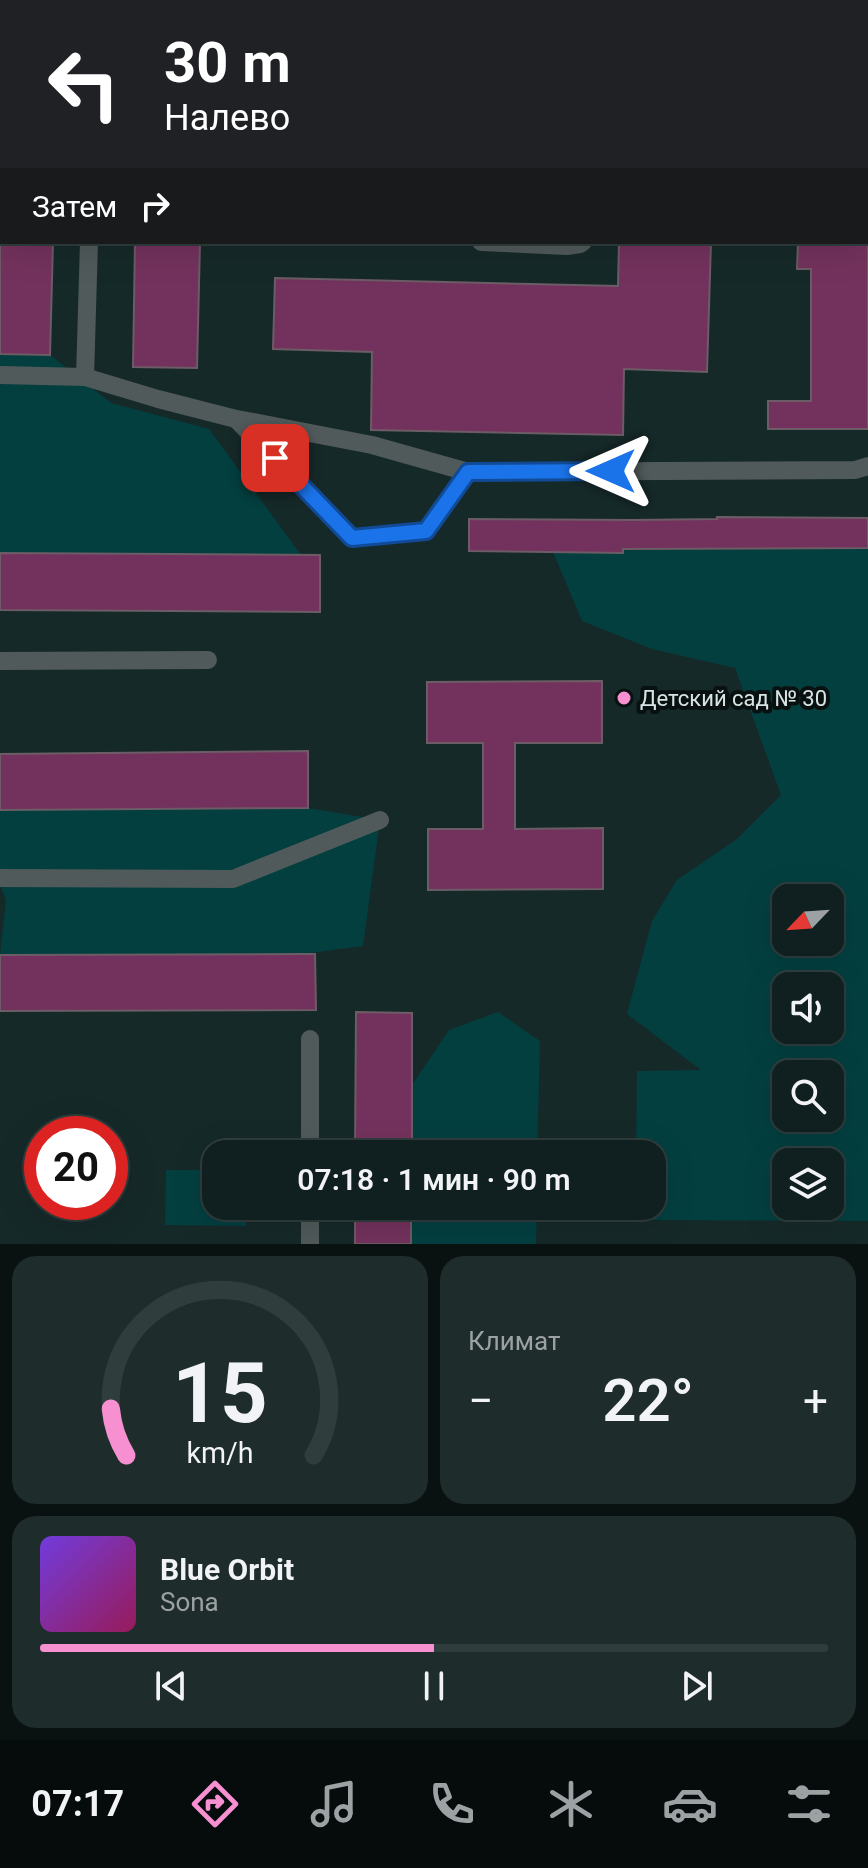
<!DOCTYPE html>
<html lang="ru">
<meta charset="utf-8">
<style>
:root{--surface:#101f1f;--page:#1e2c2c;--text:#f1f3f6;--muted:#9ca2a4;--line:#303d3d;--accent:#f690d1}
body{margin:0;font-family:Roboto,sans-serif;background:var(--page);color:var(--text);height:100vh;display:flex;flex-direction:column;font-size:30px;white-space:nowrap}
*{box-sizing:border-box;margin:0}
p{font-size:26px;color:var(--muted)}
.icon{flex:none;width:44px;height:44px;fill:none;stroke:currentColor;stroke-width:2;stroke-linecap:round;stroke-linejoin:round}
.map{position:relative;height:1244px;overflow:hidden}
.sheet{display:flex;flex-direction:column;gap:12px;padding:12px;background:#091111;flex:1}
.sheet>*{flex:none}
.top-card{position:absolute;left:0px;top:0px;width:868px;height:244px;box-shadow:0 8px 32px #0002,0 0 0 2px var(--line);background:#202124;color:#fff;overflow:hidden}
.needle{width:52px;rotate:245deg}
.controls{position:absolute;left:772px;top:884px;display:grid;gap:16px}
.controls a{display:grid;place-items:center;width:72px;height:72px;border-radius:16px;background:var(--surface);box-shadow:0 8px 32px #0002,0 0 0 2px var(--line);font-size:40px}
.speed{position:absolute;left:24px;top:1116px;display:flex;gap:16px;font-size:40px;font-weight:700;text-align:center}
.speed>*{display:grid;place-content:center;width:104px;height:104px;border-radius:50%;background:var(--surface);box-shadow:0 8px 32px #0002,0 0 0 2px var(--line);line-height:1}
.speed .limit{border:12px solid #d22;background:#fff;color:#111}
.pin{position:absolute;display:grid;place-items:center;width:68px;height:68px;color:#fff;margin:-34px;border-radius:16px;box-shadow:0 4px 12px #0006}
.me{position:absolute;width:88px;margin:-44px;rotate:270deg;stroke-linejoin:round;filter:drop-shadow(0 0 6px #0008)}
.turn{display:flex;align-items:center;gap:28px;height:168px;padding:0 32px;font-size:36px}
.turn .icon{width:104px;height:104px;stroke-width:2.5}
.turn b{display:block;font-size:56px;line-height:68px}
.then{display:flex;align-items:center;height:76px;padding:0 32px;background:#0003;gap:16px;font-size:30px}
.big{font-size:60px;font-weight:600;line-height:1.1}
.sheet .widget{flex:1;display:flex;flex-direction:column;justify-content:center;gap:12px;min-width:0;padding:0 28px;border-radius:24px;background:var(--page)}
.sheet .dial{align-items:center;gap:0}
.dial svg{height:208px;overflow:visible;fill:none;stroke:var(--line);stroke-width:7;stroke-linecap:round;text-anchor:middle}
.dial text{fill:var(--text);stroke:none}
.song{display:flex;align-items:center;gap:24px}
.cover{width:96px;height:96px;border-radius:12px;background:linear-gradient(135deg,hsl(260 70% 55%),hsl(330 70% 35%))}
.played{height:8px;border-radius:4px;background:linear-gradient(90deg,var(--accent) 50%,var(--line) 50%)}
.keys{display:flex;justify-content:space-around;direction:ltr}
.heat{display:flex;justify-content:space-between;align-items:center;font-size:44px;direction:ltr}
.sheet .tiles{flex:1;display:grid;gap:12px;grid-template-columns:1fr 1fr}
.widget:last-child{grid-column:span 2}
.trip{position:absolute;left:202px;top:1140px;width:464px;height:80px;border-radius:24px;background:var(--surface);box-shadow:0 8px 32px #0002,0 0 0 2px var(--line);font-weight:600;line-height:80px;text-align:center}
.tabs{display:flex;height:128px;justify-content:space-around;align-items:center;background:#060c0c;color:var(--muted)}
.tabs .icon{width:56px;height:56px}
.tabs .current{color:var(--accent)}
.tabs b{font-size:36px;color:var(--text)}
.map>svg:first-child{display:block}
</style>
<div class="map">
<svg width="868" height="1244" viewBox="0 0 868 1244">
<rect width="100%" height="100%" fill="#162929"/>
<path fill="#043f40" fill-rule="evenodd" d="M 0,354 L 50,355 L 111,403 L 209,429 L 301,555 L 0,553 Z
M 717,548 L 868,548 L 868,1221 L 636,1220 L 636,1206 L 652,1206 L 652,1154 L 636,1154 L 637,1071 L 701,1070 L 627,1014 L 652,921 L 677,880 L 737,839 L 781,795 L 735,668 L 652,649 L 582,621 L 553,552 ZM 786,898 L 830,898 L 830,942 L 786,942 ZM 786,986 L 830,986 L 830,1030 L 786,1030 ZM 786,1074 L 830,1074 L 830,1118 L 786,1118 ZM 786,1162 L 830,1162 L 830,1206 L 786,1206 Z
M 308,808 L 380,820 L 363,946 L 302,954 L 0,955 L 6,900 L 0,885 L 0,810 Z
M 498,1012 L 540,1041 L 537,1154 L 412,1154 L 412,1085 L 449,1030 Z
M 166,1170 L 216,1170 L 216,1206 L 246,1206 L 246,1226 L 165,1225 Z
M 411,1206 L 537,1206 L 536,1244 L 411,1244 Z"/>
<path fill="#73325d" stroke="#6c5c65" stroke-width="2" d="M 0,242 L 53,242 L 50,355 L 0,354 Z
M 135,242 L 200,242 L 197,368 L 133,367 Z
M 619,242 L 711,242 L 707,372 L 624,369 L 623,435 L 371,430 L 372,352 L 273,349 L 275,278 L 618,286 Z
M 798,242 L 868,242 L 868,429 L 768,429 L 768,401 L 811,401 L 811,269 L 797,269 Z
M 717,517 L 868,518 L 868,548 L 623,549 L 623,553 L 469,551 L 469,519 L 633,520 L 717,519 Z
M 0,553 L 320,555 L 320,612 L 0,610 Z
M 602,681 L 602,743 L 515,743 L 515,829 L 603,828 L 603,889 L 428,890 L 428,829 L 483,829 L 483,743 L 427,743 L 427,682 Z
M 308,751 L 308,808 L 0,810 L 0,754 Z
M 303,954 L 315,954 L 316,1010 L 0,1011 L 0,955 Z
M 356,1012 L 412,1013 L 412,1154 L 355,1154 Z
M 355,1206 L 411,1206 L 411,1244 L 355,1244 Z"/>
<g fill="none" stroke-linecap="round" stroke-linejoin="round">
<path stroke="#515a5a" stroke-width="18" d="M 0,70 L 2,69
M 0,218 L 2,218
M 89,242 L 85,377 L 158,399 L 236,419 L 352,538 L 426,531 L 468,472 L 855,470 L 868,466
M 481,242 L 567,246 L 580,244 L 583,242
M 0,375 L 85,377
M 237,419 L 372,445 L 468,472
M 0,661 L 208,660
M 0,878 L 233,879 L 380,820
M 310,1154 L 310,1039
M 310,1206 L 310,1244"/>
</g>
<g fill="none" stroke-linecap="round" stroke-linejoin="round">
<g stroke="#114b97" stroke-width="20">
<path id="route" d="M 275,458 L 352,538 L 426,531 L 468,472 L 611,471"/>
</g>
<use href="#route" stroke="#1a73e8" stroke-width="14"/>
</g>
<circle fill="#f690d1" stroke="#081010" stroke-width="3" cx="624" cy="698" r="8"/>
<g text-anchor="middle" stroke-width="8" stroke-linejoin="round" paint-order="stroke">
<g font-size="22" fill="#d8e3e3" stroke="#081010" text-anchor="start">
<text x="640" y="706">Детский сад № 30</text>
</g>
</g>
</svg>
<div class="controls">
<a><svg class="needle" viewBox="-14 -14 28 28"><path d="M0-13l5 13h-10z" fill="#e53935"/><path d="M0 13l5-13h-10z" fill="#9ca2a4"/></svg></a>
<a><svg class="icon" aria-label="sound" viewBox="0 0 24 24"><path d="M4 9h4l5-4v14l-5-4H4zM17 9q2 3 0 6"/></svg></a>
<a><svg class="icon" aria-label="search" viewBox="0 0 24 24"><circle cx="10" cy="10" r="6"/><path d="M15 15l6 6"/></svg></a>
<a><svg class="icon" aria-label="layers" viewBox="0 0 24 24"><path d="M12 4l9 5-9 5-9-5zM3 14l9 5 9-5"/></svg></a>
</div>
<div class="speed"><div class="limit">20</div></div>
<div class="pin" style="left:275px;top:458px;background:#d93025"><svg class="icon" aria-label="arrive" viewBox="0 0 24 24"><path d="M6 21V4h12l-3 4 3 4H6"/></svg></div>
<svg class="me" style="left:611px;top:471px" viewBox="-20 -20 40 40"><path d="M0-17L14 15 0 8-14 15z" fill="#1a73e8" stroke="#fff" stroke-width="4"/></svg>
<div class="trip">07:18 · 1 мин · 90 m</div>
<div class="top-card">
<div class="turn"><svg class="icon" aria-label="left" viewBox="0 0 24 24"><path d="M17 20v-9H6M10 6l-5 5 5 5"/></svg><div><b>30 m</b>Налево</div></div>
<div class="then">Затем<svg class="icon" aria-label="right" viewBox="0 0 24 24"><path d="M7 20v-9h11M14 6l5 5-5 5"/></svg></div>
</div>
</div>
<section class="sheet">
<div class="tiles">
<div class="widget dial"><svg viewBox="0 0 100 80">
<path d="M14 69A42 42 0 1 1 86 69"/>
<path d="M14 69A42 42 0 0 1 8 51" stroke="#f690d1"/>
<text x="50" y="56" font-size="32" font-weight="700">15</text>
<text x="50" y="72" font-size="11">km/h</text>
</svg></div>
<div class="widget"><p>Климат</p>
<div class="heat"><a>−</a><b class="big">22°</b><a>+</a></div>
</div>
<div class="widget">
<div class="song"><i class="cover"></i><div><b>Blue Orbit</b><p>Sona</p></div></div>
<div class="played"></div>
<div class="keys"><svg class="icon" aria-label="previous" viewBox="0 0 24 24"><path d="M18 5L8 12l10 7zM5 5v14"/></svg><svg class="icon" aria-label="pause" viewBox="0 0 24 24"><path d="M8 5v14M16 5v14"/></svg><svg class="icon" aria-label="next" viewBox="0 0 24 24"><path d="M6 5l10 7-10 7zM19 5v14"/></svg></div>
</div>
</div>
</section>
<nav class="tabs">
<b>07:17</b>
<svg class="icon current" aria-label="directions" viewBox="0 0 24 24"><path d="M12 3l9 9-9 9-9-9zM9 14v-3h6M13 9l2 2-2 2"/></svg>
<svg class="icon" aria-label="music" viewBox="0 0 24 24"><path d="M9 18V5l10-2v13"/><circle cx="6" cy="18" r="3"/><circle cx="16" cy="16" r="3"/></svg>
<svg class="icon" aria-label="phone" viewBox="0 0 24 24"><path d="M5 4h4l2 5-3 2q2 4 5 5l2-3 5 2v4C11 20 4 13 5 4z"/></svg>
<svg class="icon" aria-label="climate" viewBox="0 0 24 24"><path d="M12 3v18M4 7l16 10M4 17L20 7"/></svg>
<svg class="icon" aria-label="car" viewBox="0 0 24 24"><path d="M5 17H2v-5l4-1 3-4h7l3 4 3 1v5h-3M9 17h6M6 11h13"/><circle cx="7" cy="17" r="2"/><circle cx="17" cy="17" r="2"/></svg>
<svg class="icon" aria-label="filters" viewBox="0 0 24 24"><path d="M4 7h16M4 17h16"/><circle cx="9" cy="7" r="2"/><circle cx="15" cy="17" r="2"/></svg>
</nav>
